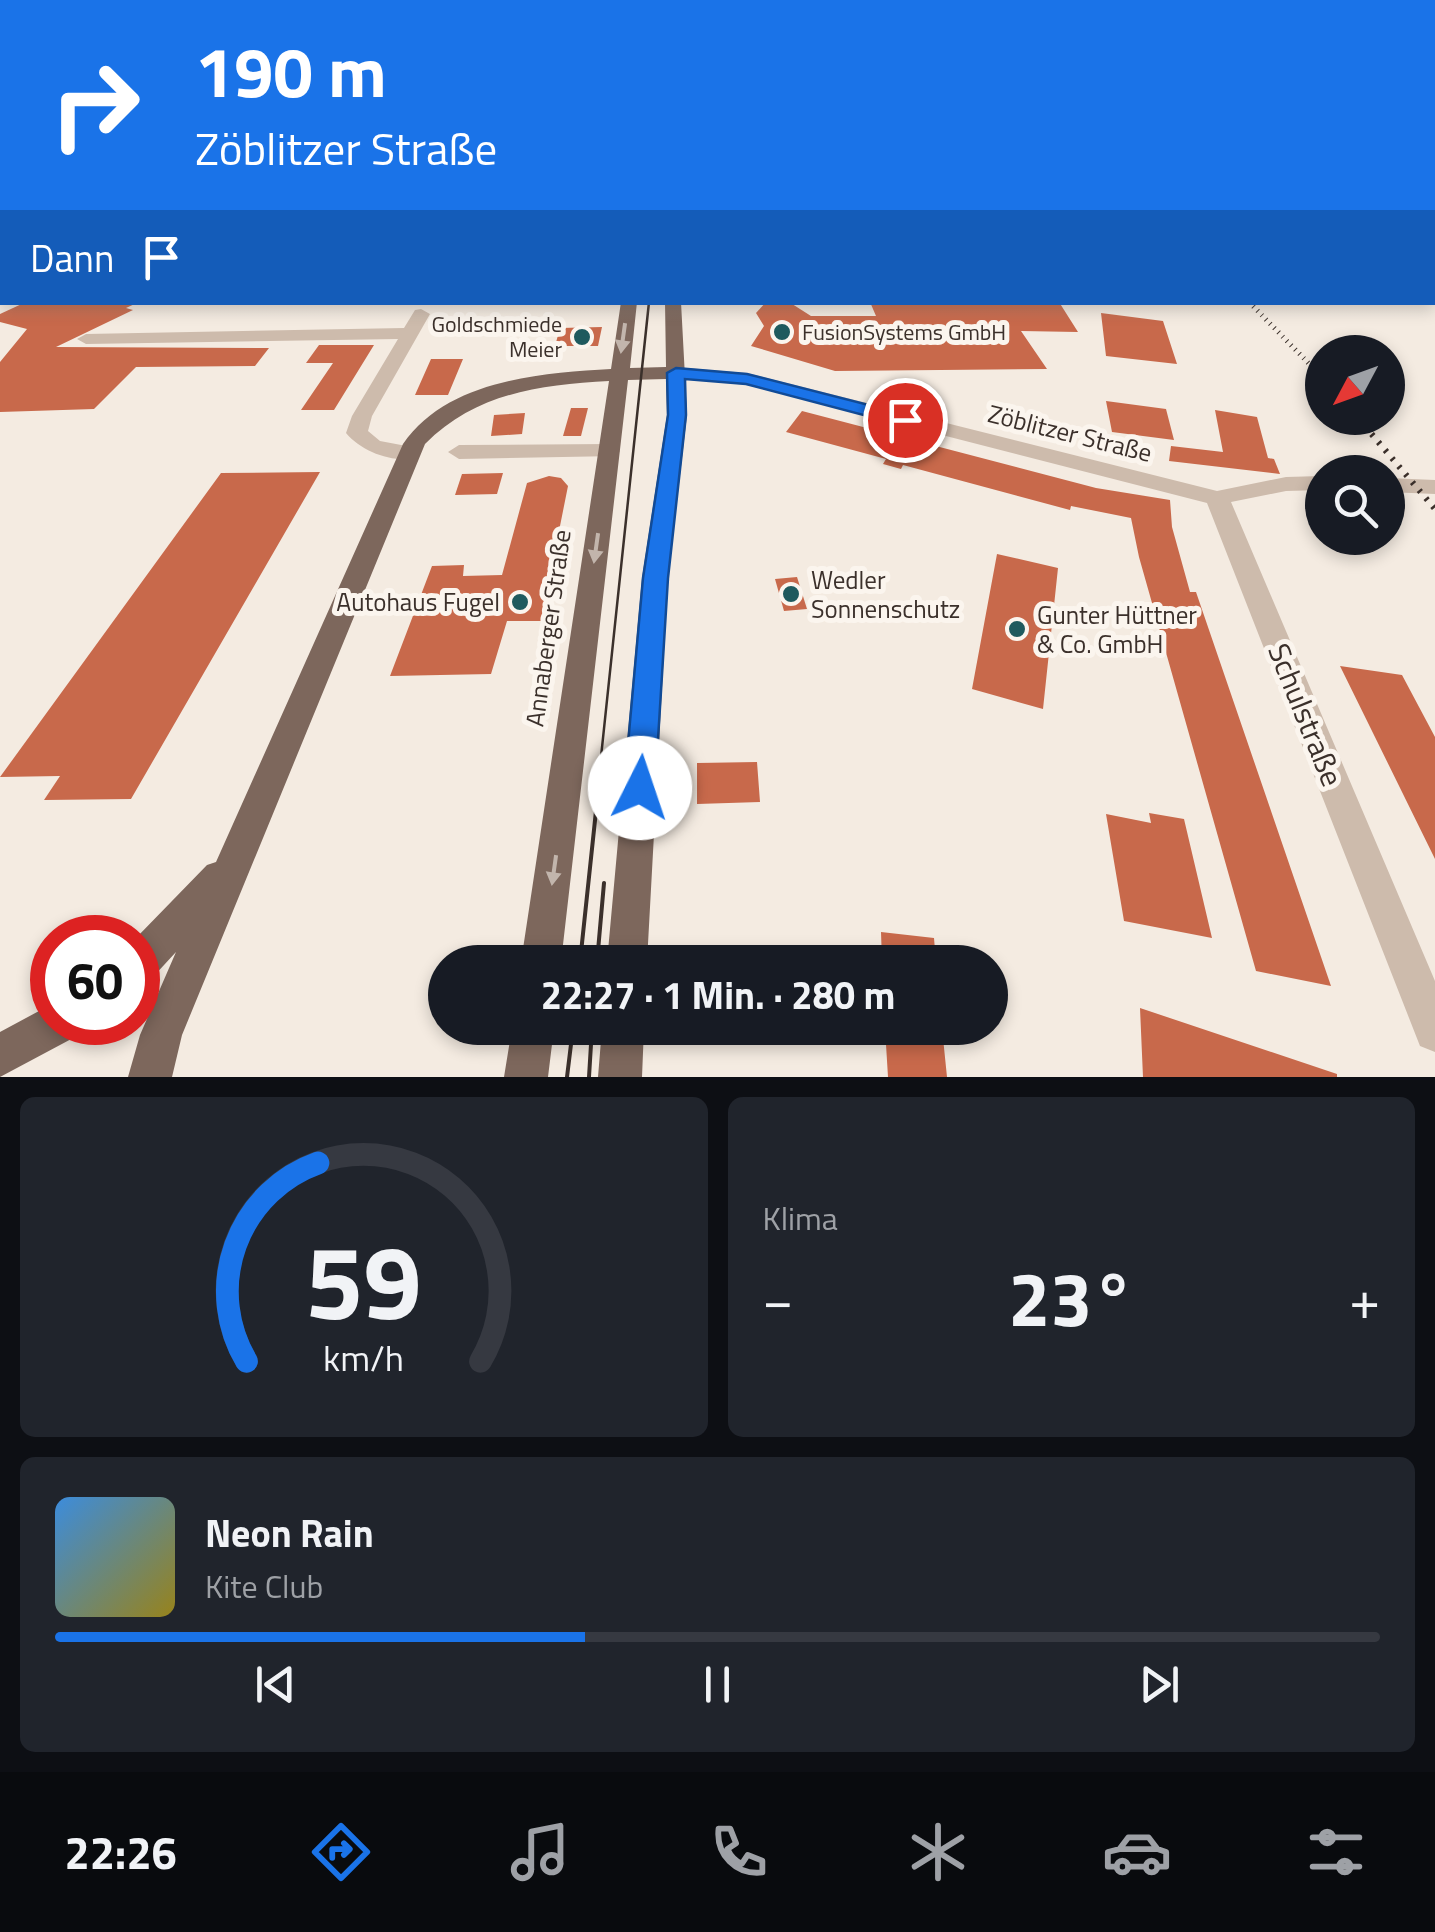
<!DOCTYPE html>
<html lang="de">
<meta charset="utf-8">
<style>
:root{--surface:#171b24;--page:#20242c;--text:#f1f3f6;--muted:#9ea1a6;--line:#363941;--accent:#1a73e8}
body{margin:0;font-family:"Titillium Web",sans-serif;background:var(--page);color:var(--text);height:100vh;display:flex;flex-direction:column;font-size:38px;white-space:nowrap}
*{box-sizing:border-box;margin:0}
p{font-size:32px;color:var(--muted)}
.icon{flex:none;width:55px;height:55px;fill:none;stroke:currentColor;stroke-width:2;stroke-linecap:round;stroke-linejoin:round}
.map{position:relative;height:1077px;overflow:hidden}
.panel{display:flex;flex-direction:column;gap:20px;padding:20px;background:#0d0f14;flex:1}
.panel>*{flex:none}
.hud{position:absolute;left:0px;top:0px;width:1435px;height:305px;box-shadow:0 5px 15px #0003;background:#1a73e8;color:#fff;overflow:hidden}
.needle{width:65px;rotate:229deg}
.tools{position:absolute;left:1305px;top:335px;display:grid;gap:20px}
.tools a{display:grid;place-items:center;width:100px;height:100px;border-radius:50%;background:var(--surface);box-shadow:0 5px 15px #0003;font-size:50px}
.speed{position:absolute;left:30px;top:915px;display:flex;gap:20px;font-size:50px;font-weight:700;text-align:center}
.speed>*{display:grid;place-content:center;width:130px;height:130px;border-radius:50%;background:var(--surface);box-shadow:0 5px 15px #0003;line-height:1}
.speed .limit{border:15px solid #d22;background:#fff;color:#111}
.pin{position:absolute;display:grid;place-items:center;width:85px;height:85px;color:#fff;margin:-42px;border:5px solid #fff;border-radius:50%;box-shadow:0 2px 10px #0007}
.me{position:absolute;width:110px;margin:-55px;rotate:4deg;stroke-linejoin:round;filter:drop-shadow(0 0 8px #0008)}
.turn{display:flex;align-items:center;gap:35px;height:210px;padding:0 30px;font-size:45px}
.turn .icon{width:130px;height:130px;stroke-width:2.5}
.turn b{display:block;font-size:70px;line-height:85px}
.then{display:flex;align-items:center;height:95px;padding:0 30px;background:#0003;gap:20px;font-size:38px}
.big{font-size:75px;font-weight:700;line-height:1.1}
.panel .tile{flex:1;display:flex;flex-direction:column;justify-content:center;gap:15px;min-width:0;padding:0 35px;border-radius:15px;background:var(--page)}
.panel .dial{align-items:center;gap:0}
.dial svg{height:260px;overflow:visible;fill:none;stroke:var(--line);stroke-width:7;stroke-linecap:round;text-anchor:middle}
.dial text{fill:var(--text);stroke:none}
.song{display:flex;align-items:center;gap:30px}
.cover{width:120px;height:120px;border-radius:15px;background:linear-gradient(135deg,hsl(210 70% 55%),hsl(50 70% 35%))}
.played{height:10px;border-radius:5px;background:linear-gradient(90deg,var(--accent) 40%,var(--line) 40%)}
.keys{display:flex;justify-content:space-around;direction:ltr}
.heat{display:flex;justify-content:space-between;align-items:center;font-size:55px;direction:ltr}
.panel .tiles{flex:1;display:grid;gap:20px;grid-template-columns:1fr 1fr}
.tile:last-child{grid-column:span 2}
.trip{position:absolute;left:428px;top:945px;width:580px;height:100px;border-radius:50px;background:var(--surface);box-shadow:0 5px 15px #0003;font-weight:700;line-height:100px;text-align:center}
.menu{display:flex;height:160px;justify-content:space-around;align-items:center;background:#090b0e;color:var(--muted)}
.menu .icon{width:70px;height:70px}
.menu .active{color:var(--accent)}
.menu b{font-size:45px;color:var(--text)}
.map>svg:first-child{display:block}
</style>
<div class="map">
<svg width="1435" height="1077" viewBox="0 0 1435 1077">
<rect width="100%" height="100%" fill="#f4ebe1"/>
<path fill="#c8694b" d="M 26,302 L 139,302 L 126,308 L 133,310 L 56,347 L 269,348 L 255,366 L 136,367 L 94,409 L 0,412 L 0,362 L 27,329 L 0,322 L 0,314 Z
M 766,302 L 789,302 L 811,316 L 876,316 L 870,302 L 1059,302 L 1078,332 L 1021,331 L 1047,369 L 835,371 L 751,346 L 764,326 L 756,313 Z
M 1101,313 L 1163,321 L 1177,364 L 1106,356 Z
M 602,327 L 598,346 L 555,346 L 560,328 Z
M 319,345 L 374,345 L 334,410 L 301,410 L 333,363 L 306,363 Z
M 431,359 L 463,359 L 448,395 L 415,395 Z
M 1106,401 L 1166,409 L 1174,440 L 1112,432 Z
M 571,408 L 588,408 L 581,436 L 563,436 Z
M 1215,410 L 1257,417 L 1268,458 L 1274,459 L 1280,474 L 1169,461 L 1171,446 L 1223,452 Z
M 802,411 L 1096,488 L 1170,500 L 1172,527 L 1190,592 L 1196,592 L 1331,986 L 1256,971 L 1139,557 L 1131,518 L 1071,506 L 1070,510 L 903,465 L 901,469 L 883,464 L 886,459 L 786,432 Z
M 525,413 L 522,434 L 491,436 L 494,415 Z
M 320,472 L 131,799 L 44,800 L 60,776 L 0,777 L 221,473 Z
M 503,473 L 497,494 L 455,495 L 462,474 Z
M 549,476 L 561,478 L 568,486 L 541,621 L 507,621 L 491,674 L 390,676 L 432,566 L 464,565 L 463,576 L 502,575 L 527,483 Z
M 997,554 L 1058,568 L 1043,709 L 972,689 Z
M 797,577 L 807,609 L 784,611 L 775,579 Z
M 1340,666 L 1402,675 L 1435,737 L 1435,859 Z
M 757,762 L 760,802 L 697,804 L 697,763 Z
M 1149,813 L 1184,819 L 1212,938 L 1124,921 L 1106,814 L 1151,823 Z
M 881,932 L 934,938 L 936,962 L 882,962 Z
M 1140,1008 L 1337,1074 L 1337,1077 L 1143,1077 Z
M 885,1028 L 942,1028 L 947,1077 L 888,1077 Z"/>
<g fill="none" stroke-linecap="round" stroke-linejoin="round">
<path fill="#cdbbac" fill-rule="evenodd" d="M 421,309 L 430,314 L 372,416 L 368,431 L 380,441 L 417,448 L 420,453 L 417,458 C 392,463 362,452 346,433 L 352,416 L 398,339 L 86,344 L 77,339 L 86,334 L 404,328 L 415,310 Z
M 675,367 L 747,373 L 1217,491 L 1286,477 L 1322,476 L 1322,490 L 1286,491 L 1231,502 L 1435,981 L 1435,1052 L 1420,1046 L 1207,503 L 747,385 L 668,377 L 665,373 Z
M 609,444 L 617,446 L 620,451 L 617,456 L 459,459 L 448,452 L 459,445 Z
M 1388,478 L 1435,480 L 1435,494 L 1388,492 Z"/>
<path fill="#7d675c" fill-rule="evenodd" d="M 621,302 L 637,302 L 630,368 L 666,367 L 665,302 L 681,302 L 687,415 L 668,578 L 647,962 L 607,962 L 642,578 L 667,415 L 666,379 L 628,380 L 561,962 L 521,962 L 609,381 C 539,385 476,393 425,444 L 182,1035 L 172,1077 L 128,1077 L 140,1035 L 176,952 L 152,978 L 138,984 L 136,938 L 207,865 L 216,862 L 403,444 C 447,380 540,373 611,369 Z
M 52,1004 L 52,1022 L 81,1022 L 75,1037 L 0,1077 L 0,1032 Z
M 512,1028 L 554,1028 L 548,1077 L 504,1077 Z
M 602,1028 L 644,1028 L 642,1077 L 598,1077 Z"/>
<path stroke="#3b302b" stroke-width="2.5" d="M 597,795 L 649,302"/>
<path stroke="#3b302b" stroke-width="4" d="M 580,962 L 598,792
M 597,962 L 604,883
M 567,1077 L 573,1028
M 589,1077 L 592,1028"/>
<path stroke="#3b302b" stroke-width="5" stroke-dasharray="1 5" stroke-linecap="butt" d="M 1249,302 L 1322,377"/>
<path stroke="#3b302b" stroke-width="6" stroke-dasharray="2.5 8" stroke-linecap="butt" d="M 1358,418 L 1435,509"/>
</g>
<defs><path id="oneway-solid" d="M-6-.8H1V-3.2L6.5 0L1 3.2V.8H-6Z" transform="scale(2.5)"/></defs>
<g fill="#c2b5ac">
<use href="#oneway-solid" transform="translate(623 338) rotate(98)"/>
<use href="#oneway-solid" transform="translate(596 548) rotate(98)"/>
<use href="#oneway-solid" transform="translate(554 870) rotate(98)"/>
</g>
<linearGradient id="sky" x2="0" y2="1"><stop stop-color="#7eb2d2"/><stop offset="0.53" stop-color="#faf6f2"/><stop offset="1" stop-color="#faf6f2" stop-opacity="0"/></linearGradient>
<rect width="1435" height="322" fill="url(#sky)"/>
<path fill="#1a73e8" stroke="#114b97" stroke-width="2.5" d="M 676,368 L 747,374 L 912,416 L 914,420 L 905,426 L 746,384 L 685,379 L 686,415 L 668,578 L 655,788 L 650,798 L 640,802 L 629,798 L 624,788 L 643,578 L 668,415 L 667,373 Z"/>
<g fill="#1f5a5e" stroke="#fbf5ee" stroke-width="4">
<circle cx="782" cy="332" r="10"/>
<circle cx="582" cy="337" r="10"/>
<circle cx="791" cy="594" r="10"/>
<circle cx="520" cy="602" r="10"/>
<circle cx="1017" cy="629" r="10"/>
</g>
<g text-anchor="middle" stroke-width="10" stroke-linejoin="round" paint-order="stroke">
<g font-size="22" fill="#3b302b" stroke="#fbf5ee" text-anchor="end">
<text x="562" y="332">Goldschmiede<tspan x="562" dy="25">Meier</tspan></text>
<text x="802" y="340" text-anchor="start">FusionSystems GmbH</text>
</g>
<g font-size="25" fill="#3b302b" stroke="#fbf5ee">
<text transform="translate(1070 433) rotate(14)" y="9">Zöblitzer Straße</text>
<text transform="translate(548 628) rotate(-82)" y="9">Annaberger Straße</text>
</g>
<g font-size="25" fill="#3b302b" stroke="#fbf5ee" text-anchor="start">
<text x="811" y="589">Wedler<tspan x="811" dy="29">Sonnenschutz</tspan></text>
<text x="500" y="611" text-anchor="end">Autohaus Fugel</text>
<text x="1037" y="624">Gunter Hüttner<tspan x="1037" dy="29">&amp; Co. GmbH</tspan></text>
</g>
<g font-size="30" fill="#3b302b" stroke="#fbf5ee">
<text transform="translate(1305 715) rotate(68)" y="10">Schulstraße</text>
</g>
</g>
</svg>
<div class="tools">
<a><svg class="needle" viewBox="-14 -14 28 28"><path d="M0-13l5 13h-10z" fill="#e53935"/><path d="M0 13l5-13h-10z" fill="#9ea1a6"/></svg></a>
<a><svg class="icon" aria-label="search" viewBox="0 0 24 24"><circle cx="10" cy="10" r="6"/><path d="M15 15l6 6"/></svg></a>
</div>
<div class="speed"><div class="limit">60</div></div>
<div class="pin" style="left:905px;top:420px;background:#d93025"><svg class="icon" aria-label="arrive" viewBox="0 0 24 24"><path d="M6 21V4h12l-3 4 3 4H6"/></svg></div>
<svg class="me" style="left:640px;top:788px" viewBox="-20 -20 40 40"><circle r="19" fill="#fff"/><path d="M0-13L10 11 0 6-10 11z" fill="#1a73e8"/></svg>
<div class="trip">22:27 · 1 Min. · 280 m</div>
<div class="hud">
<div class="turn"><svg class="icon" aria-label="right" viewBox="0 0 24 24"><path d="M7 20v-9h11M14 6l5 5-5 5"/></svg><div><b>190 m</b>Zöblitzer Straße</div></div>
<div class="then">Dann<svg class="icon" aria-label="arrive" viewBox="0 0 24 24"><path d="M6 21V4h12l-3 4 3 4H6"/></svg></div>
</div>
</div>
<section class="panel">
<div class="tiles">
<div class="tile dial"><svg viewBox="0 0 100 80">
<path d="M14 69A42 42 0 1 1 86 69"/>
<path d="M14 69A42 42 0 0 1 36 8" stroke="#1a73e8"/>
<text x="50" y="56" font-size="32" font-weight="700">59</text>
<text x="50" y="72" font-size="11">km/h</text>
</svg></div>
<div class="tile"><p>Klima</p>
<div class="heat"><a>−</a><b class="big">23°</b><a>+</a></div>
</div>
<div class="tile">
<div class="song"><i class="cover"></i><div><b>Neon Rain</b><p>Kite Club</p></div></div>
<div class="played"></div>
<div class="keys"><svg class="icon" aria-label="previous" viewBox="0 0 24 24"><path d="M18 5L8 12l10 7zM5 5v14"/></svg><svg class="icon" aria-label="pause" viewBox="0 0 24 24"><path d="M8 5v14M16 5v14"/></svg><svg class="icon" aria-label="next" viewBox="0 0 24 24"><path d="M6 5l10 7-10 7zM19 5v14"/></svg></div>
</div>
</div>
</section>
<nav class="menu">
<b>22:26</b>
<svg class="icon active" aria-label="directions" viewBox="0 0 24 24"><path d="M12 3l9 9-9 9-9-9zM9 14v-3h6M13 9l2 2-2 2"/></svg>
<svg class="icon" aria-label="music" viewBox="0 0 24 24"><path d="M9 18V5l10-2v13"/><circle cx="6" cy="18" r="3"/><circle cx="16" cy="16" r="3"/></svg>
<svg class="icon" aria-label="phone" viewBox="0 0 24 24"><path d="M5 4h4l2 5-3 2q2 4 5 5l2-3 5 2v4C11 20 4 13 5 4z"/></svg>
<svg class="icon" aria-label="climate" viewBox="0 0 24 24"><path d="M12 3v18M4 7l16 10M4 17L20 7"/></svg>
<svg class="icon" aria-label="car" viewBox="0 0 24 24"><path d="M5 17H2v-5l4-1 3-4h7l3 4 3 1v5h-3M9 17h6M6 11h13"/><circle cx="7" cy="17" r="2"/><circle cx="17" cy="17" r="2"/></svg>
<svg class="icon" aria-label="filters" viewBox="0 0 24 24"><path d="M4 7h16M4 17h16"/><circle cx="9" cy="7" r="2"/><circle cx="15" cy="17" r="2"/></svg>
</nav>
